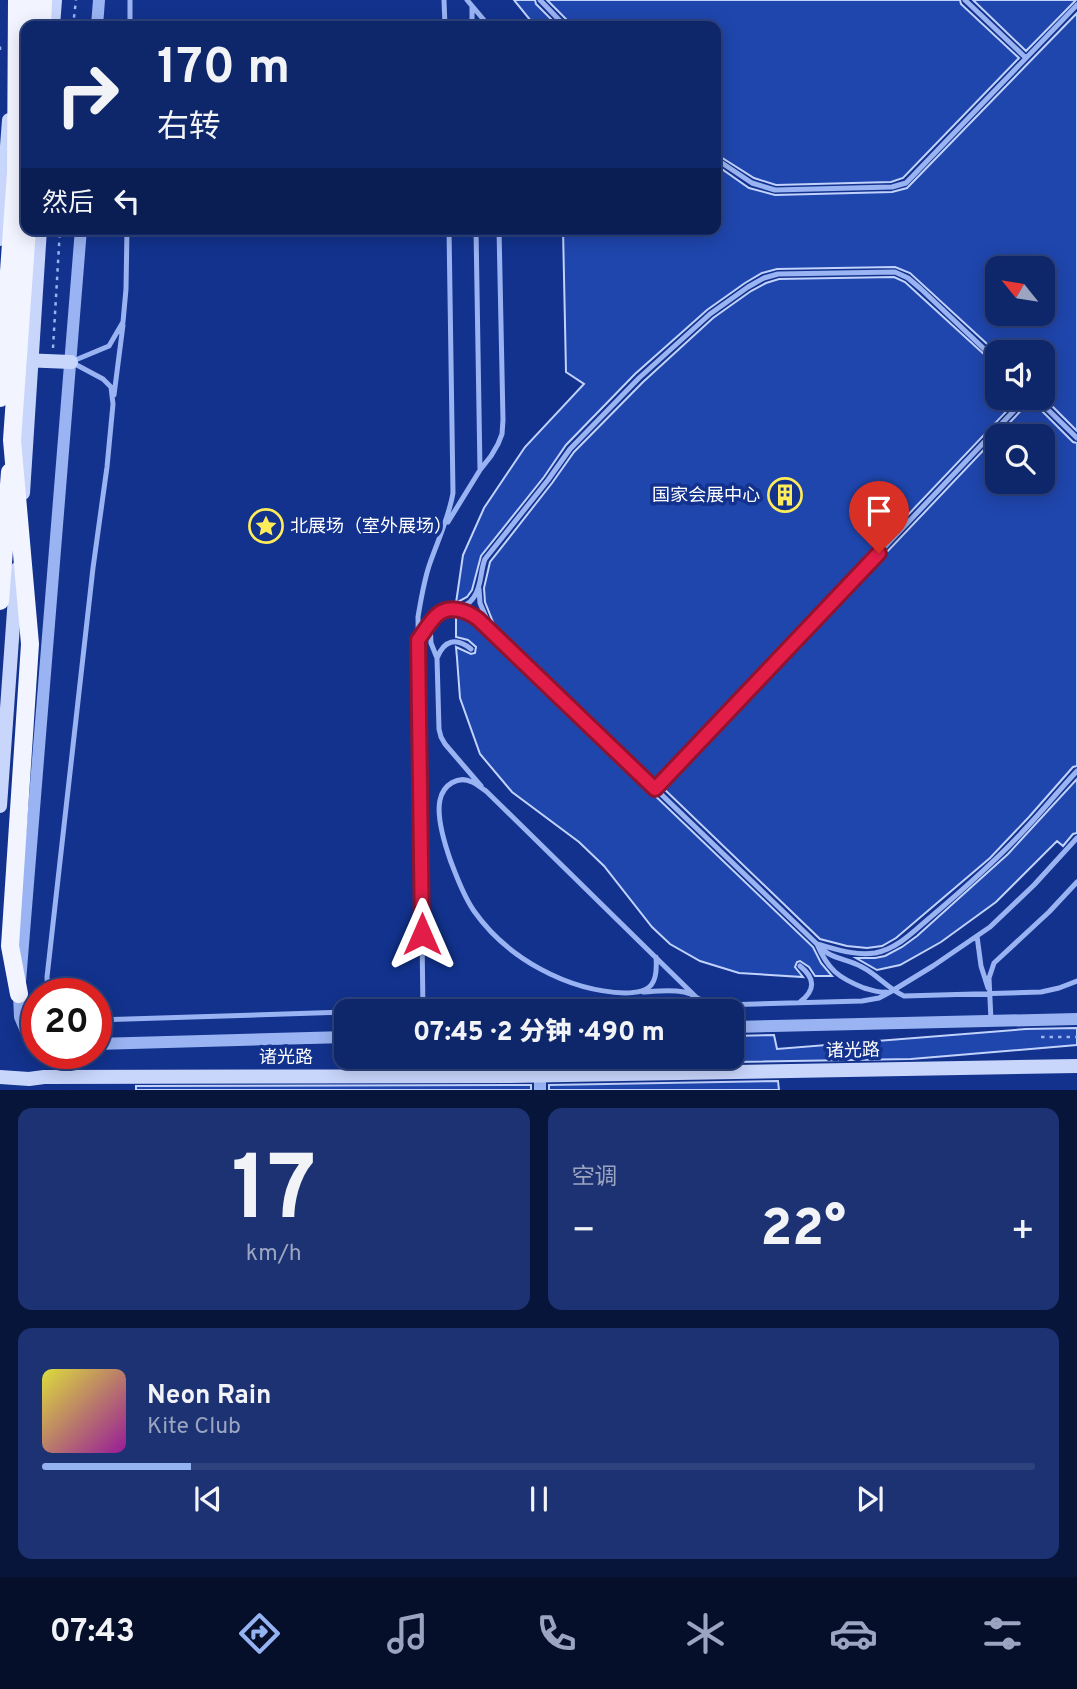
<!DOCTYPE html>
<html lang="zh">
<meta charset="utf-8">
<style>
:root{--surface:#0e266a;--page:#1c3272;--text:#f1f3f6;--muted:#9ba5c1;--line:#2e437e;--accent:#95b2f1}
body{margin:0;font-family:Overpass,"Noto Sans SC",sans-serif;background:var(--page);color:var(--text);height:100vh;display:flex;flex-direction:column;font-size:26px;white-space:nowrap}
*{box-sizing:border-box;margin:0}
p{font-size:23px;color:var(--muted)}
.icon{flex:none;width:38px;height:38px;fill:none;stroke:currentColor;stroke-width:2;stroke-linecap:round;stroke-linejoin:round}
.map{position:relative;height:1090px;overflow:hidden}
.sheet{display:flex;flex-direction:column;gap:18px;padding:18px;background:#08153a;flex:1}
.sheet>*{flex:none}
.top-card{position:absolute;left:21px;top:21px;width:700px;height:214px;border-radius:14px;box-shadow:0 4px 18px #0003,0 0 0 2px var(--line);background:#0e266a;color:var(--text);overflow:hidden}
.needle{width:46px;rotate:300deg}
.fabs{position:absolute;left:985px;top:256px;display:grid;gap:14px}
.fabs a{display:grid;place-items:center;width:70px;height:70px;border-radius:14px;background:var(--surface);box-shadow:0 4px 18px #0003,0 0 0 2px var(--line);font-size:35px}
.speed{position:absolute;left:21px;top:978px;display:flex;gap:14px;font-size:35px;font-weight:700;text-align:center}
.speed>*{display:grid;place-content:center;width:91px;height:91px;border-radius:50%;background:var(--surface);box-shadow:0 4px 18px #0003,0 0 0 2px var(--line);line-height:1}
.speed .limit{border:10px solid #d22;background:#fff;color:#111}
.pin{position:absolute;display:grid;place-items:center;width:60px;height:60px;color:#fff;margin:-72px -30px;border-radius:50% 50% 50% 0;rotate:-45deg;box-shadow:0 0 7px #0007}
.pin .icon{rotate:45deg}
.me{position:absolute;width:77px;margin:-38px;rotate:0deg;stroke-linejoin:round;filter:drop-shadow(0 0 5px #0008)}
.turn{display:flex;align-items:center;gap:24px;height:147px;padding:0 21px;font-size:32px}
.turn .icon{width:91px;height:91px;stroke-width:2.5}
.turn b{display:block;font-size:49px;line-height:60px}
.then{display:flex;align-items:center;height:66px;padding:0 21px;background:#0003;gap:14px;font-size:26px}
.big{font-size:52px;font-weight:800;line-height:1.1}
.sheet .widget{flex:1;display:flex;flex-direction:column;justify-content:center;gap:10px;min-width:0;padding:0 24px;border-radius:14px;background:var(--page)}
.sheet .dial{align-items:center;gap:0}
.dial b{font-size:91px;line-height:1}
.song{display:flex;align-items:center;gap:21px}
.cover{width:84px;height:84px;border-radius:10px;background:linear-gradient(135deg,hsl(60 70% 55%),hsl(300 70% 35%))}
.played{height:7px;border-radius:4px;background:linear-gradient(90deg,var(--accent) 15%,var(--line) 15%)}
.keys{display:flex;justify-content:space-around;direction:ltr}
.heat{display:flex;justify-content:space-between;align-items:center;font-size:38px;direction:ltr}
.sheet .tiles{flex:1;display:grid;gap:18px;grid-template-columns:1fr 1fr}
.widget:last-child{grid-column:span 2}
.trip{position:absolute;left:334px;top:999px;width:410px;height:70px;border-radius:14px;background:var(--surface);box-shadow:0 4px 18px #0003,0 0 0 2px var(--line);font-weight:800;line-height:70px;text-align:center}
.tabs{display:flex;height:112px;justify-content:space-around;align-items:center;background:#060f2a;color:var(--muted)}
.tabs .icon{width:49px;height:49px}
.tabs .selected{color:var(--accent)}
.tabs b{font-size:32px;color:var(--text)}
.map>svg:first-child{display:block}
</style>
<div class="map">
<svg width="1077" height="1091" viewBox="0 0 1077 1091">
<rect width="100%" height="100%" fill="#12328d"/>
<path fill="#1f46ad" stroke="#c1d2fd" stroke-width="2" fill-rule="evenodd" d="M 514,0 L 535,0 L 536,4 L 558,26 L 535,26 Z
M 547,0 L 960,0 L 961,4 L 1019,58 L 903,178 L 891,182 L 776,185 L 754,178 L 716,154 L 716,26 L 570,26 L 569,22 Z
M 973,0 L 1076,0 L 1026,51 Z
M 1077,13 L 1077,431 L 1043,397 L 1043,352 L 998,352 L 998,354 L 910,273 L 895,267 L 777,269 L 762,273 L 745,283 L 707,310 L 635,374 L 566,445 L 544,477 L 481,556 L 472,590 L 467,597 L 456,603 L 463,555 L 484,508 L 525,447 L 584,384 L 566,372 L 563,229 L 716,229 L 716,165 L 749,188 L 775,195 L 892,192 L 907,188 ZM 998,268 L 1043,268 L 1043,313 L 998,313 Z
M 894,277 L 905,282 L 917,293 L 998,367 L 998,397 L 1020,397 L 655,781 L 495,627 L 485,602 L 484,588 L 490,562 L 552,483 L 574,452 L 643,382 L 713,318 L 751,291 L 766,283 L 779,279 Z
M 1031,400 L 1073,442 L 1077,443 L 1077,766 L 1073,767 L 1029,817 L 990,858 L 896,938 L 882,946 L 867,948 L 847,946 L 820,939 L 663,788 ZM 998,436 L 1043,436 L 1043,481 L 998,481 Z
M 456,614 L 469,619 L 481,629 L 813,947 L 821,963 L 832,976 L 815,976 L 809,967 L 800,961 L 797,962 L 795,967 L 803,977 L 739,973 L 700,961 L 670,944 L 652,927 L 604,866 L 579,842 L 512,792 L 480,754 L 460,698 L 457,658 L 456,647 L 471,654 L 475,653 L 476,647 L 468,640 L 456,637 Z
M 1077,779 L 1077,833 L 1073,834 L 1063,846 L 1057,841 L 996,902 L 941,942 L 900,965 L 877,970 L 856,958 L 875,958 L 885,956 L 902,947 L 917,936 L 1008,854 Z
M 1077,1028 L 1077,1045 L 911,1059 L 510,1066 L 396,1067 L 400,1063 L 484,1057 L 732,1057 L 732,1036 L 774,1035 L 777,1049 L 1026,1029 Z
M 778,1081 L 779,1090 L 549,1090 L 549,1085 Z
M 531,1085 L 531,1090 L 136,1090 L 136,1086 Z"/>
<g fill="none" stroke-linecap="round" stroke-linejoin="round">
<path stroke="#9ab3f2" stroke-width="2.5" stroke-dasharray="3.5 5" stroke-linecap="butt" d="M 73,26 L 76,0
M 0,50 L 0,42
M 53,348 L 60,229
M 1041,1037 L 1077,1037"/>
<path stroke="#9ab3f2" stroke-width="5" d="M 444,0 L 445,26
M 467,0 L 489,26
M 540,0 L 565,26
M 965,0 L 1026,58
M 472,7 L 472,26
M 130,26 L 130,0
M 716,159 L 752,183 L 775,190 L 892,187 L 906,183 L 1077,5
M 476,229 L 480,470
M 73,361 L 109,346 L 123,322 L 126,289 L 127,229
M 114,395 L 123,325
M 1035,397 L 1077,438
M 448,522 L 480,470 L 491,456 L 498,444 L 502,434 L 503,420 L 499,229
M 479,589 L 480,603 L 490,627
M 459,609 L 472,614 L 485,625 L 817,944 C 836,949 855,956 875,953 C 898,949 916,929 933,915 C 966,887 998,859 1027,827 C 1044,809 1060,789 1077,771
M 430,625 L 431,643 L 437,658
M 418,640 C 424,632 431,618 440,613 C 452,607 466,610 474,597 C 482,586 480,571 485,559 L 548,480 L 570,449 L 639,378 L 710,314 L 748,287 L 764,278 L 778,274 L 895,272 L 908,278 L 921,289 L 998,362
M 471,649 C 456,637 444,640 437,658 L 439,729 L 441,737 L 445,744 L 481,786
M 655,789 L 1027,397
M 977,936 L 981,966 L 988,988
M 656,957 C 658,983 652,993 625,993 C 567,991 507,958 474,911 C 464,897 457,878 451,862 C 445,845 436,818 440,800 C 443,785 458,775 472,782 C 477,784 481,788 486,791 L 697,998 L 713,1004 L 722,1005 L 862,1001 L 879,998 L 892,991 L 933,966 L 990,927 L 1034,885 L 1077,838
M 643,992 C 658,991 690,987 699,1000 C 701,1004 701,1008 702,1012
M 886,992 C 878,993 871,990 864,988 C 839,978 828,970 817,944 C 821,948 826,953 831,955 C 841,960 852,961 862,967 C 878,975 888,989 904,996 L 1041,992 L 1059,988 L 1077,981
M 48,994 L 47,977 L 55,906 L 93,568 L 107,467 L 113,404 L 111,387 L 103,379 L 73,363
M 800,1002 C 816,990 815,978 800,966
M 367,1012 L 422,1010
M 423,1012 L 418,617 C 421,599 424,580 430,563 C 438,540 449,517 453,493 L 449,229
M 96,1020 L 346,1012
M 991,1020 L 989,978 L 994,963 L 1049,912 L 1077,882"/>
<path stroke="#9ab3f2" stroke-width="12" d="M 97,26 L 99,0
M 732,1027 L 1077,1019
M 37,1035 L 26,1031 L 20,1017 L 19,994 L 81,229
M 96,1044 L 346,1037
M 540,1075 L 540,1091"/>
<path stroke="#c9d6fc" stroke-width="14" d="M 53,26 L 55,0
M 0,239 L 9,120
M 22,360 L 71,362
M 23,493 L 40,229
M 0,806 L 17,569
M 364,1075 L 393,1057
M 0,1077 L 29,1079 L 44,1077 L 510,1076 L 1077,1066"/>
<path stroke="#f2f4ff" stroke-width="18" d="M 42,26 L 43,0
M 24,49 L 27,0
M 0,601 L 10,472"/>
<path stroke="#f2f4ff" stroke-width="18" d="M 0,398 L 16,173 L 17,0
M 19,994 L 10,946 L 30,644 L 12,440 L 27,229"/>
</g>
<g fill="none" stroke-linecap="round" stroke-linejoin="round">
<g stroke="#92132f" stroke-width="18">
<path id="route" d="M 422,934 L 418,640 C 424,632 429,623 436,616 C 448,604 466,610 478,619 L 655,789 L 879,553"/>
</g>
<use href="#route" stroke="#e11d48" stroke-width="12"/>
</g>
<defs>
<g id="building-ring" transform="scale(1.75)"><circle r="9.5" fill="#12328d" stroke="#ffec5b" stroke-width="1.5"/><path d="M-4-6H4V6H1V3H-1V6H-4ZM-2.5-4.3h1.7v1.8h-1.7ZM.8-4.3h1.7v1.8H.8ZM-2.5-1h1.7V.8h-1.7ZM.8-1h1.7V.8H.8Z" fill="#ffec5b"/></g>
<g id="sight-ring" transform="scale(1.75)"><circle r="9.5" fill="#12328d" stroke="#ffec5b" stroke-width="1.5"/><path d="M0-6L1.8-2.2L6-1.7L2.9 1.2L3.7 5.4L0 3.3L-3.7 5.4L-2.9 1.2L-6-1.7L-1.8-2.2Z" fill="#ffec5b"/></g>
</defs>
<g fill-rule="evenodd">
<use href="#building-ring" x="785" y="495"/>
<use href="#sight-ring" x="266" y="526"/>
</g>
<g text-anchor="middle" stroke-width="7" stroke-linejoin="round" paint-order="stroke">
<g font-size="18" fill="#fff" stroke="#12328d" text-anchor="end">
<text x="760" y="501">国家会展中心</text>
<text x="290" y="532" text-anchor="start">北展场（室外展场）</text>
</g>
<g font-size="18" fill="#fff" stroke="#12328d">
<text transform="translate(853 1050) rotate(-1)" y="6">诸光路</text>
<text x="286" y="1063">诸光路</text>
</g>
</g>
</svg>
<div class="fabs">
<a><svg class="needle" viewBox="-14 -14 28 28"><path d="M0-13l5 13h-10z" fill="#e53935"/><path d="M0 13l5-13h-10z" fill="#9ba5c1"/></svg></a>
<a><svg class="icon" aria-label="sound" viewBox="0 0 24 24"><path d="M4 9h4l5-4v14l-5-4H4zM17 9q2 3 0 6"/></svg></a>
<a><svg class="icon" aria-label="search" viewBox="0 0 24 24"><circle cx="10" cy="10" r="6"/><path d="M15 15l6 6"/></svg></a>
</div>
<div class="speed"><div class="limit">20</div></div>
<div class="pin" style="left:879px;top:553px;background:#d93025"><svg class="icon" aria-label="arrive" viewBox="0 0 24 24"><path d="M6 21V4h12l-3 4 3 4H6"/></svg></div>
<svg class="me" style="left:422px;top:934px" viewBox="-20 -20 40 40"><path d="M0-17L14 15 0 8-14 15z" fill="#e11d48" stroke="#fff" stroke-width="4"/></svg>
<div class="trip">07:45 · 2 分钟 · 490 m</div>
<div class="top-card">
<div class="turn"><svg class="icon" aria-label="right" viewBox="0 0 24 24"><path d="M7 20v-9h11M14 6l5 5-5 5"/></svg><div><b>170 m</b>右转</div></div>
<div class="then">然后<svg class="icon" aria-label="left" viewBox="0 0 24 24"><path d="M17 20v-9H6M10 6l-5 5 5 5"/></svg></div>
</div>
</div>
<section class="sheet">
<div class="tiles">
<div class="widget dial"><b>17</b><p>km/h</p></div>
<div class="widget"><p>空调</p>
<div class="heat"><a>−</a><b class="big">22°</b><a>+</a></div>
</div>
<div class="widget">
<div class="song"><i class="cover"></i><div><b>Neon Rain</b><p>Kite Club</p></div></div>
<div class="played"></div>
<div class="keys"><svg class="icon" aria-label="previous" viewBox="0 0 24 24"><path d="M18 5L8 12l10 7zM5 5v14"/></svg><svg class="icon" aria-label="pause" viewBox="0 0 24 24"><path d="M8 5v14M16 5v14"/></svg><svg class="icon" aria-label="next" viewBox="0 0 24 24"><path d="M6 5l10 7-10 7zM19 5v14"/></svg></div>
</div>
</div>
</section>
<nav class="tabs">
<b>07:43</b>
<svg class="icon selected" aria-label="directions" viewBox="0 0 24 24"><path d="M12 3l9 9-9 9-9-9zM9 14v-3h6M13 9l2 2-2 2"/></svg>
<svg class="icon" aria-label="music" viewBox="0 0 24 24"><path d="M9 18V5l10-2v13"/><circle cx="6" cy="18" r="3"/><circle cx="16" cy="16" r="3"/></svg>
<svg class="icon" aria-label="phone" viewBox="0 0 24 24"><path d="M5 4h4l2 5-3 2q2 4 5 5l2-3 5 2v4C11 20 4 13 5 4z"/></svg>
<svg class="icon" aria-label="climate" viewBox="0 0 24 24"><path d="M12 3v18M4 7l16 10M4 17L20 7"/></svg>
<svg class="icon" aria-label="car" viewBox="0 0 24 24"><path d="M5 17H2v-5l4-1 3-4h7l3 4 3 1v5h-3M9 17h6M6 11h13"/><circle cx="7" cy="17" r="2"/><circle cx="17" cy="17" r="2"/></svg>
<svg class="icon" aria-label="filters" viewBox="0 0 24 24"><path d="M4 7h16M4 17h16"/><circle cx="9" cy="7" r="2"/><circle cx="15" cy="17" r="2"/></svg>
</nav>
